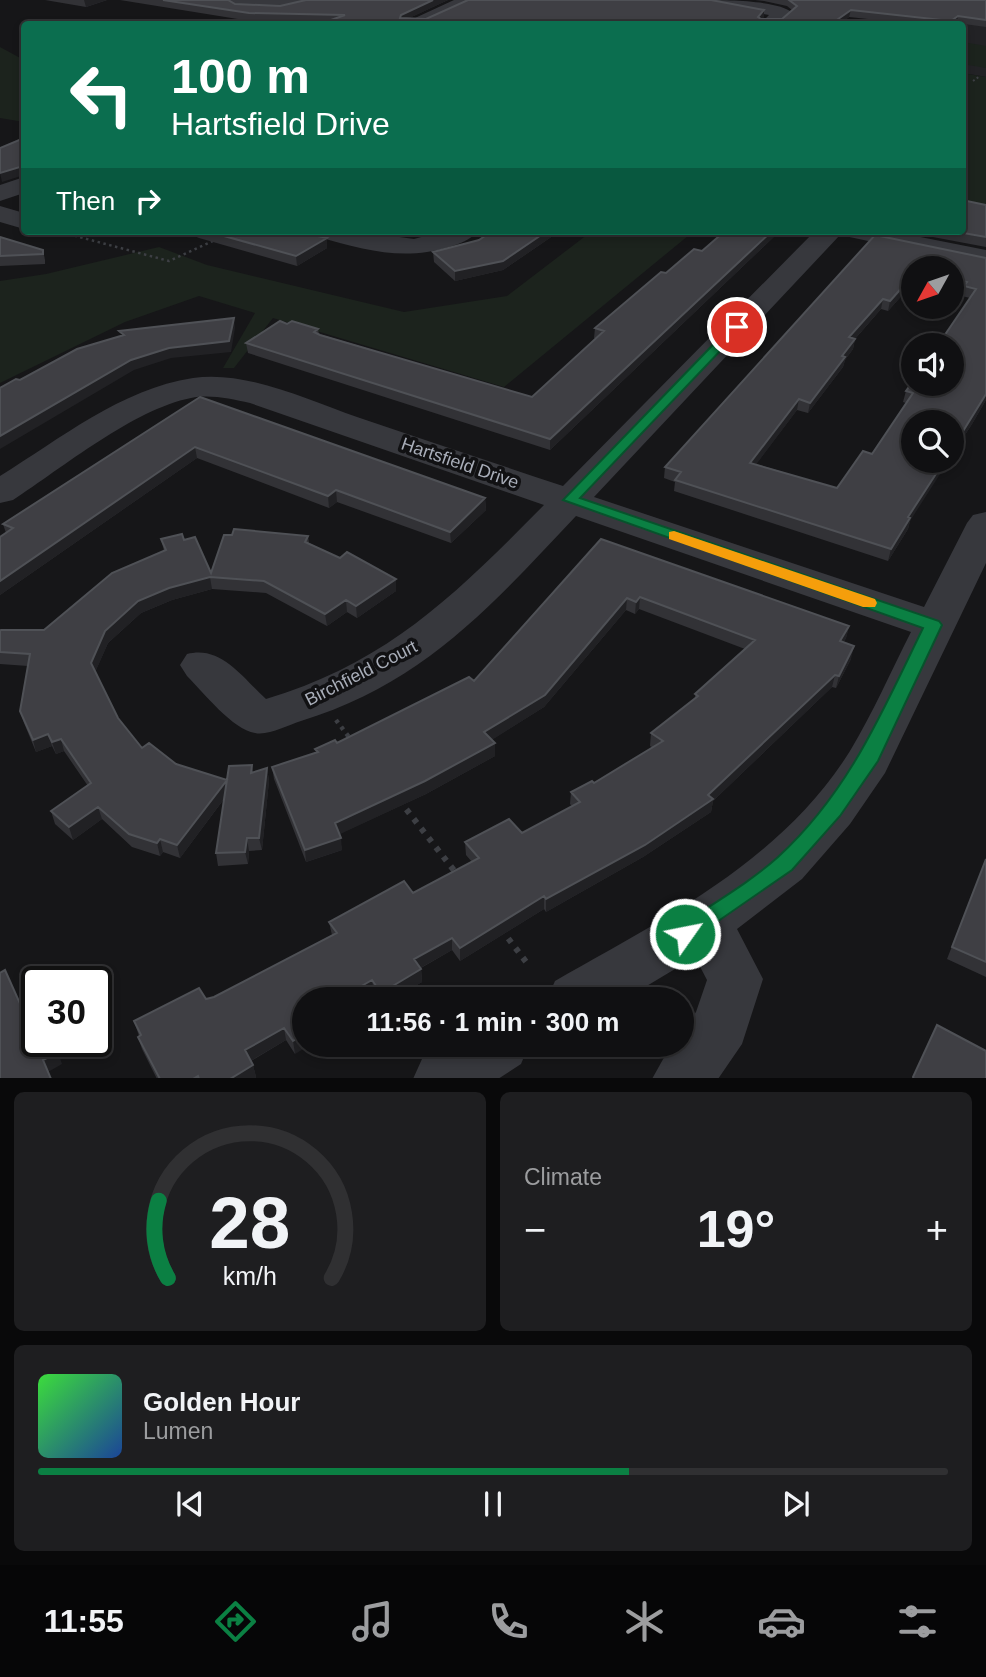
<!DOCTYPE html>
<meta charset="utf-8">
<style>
:root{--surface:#101012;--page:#1e1e20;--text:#f1f3f6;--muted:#9c9d9f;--line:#303032;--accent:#0b8043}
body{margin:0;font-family:Arial,sans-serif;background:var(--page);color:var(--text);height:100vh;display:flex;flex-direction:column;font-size:26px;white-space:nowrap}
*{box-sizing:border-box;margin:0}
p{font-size:23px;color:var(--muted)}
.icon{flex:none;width:38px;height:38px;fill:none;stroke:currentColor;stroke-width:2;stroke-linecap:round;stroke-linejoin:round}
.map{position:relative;height:1078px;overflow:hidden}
.sheet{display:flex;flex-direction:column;gap:14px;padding:14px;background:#09090a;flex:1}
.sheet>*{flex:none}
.top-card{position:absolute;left:21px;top:21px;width:945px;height:214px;border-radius:7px;box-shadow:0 4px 10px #0003,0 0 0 2px var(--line);background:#0b6e4f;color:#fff;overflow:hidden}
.needle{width:46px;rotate:230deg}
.tools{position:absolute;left:901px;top:256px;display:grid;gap:14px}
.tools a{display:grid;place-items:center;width:63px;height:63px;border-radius:50%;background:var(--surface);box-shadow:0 4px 10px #0003,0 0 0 2px var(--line);font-size:35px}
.speed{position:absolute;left:21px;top:966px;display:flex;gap:14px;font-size:35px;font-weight:700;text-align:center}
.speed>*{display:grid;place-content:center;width:91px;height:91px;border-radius:50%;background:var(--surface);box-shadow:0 4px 10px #0003,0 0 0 2px var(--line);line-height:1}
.speed .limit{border:4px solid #111;border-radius:10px;background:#fff;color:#111}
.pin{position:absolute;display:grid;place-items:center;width:60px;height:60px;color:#fff;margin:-30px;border:4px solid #fff;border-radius:50%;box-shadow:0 2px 7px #0007}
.me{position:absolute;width:77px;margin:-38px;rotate:57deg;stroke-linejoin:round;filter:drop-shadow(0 0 5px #0008)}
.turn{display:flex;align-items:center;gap:24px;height:147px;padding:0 35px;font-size:32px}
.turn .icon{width:91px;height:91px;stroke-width:2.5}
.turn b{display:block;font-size:49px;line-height:60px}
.then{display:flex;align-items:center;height:66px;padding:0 35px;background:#0003;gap:14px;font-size:26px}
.big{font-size:52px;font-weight:700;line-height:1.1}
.sheet .widget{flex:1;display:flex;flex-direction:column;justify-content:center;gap:10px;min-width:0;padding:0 24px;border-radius:10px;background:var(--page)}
.sheet .dial{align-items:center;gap:0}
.dial svg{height:182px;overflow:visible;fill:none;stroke:var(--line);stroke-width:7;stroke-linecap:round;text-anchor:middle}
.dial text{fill:var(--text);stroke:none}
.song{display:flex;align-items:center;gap:21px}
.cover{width:84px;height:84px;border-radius:10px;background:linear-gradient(135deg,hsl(120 70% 55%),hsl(220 70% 35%))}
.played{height:7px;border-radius:4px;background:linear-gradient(90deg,var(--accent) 65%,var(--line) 65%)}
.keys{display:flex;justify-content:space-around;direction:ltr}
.heat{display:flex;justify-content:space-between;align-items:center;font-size:38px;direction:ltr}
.sheet .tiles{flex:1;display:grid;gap:14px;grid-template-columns:1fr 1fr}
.widget:last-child{grid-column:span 2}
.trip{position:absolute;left:292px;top:987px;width:402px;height:70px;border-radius:35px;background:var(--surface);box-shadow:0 4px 10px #0003,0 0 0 2px var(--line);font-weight:700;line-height:70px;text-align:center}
.tabs{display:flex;height:112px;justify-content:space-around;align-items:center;background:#060607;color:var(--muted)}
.tabs .icon{width:49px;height:49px}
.tabs .current{color:var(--accent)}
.tabs b{font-size:32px;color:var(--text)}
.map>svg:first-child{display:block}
</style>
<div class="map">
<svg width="986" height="1079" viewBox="0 0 986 1079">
<rect width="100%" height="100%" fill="#161618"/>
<path fill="#222225" d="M 904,0 L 986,4 L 986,77 L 963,73 L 962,24 L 867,24 Z"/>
<path fill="#1c231d" d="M 963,42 L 986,46 L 986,68 L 963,64 Z
M 0,47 L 24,60 L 24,122 L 0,118 Z
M 962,73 L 986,77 L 986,211 L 963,207 Z
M 592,231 L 694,231 L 504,387 L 273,318 L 234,368 L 223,368 L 255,313 L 199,296 L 125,322 L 0,383 L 0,281 L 46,274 L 159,247 L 207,265 L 404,312 L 507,296 Z"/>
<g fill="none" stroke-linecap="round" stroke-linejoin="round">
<path stroke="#3d3f44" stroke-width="2" stroke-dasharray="2 2.5" stroke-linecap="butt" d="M 884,21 L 907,24
M 874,24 L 883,18
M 973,81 L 980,76"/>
<path stroke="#3d3f44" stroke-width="2.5" stroke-dasharray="2.5 3.5" stroke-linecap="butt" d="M 57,231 L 169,261 L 215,240"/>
<path stroke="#3d3f44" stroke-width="4.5" stroke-dasharray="3.5 5" stroke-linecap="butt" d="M 336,720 L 352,741"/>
<path stroke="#3d3f44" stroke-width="6" stroke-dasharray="5 7" stroke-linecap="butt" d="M 399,800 L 456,873
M 501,929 L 530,967"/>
<path fill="#37383d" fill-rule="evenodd" d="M 218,0 L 313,0 C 299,15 231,14 218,0 Z
M 454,0 L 477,0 L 425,24 L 402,24 Z
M 704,0 C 724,0 779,0 793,13 L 779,24 L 760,24 L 769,15 L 712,5 Z
M 24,177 L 24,193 L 0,201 L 0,185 Z
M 0,206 L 24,213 L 24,229 L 0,222 Z
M 315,231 L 356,231 L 414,239 L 443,231 L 477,231 C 471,240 459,244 449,247 C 404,261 363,250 319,237 Z
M 815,231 L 890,231 L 986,250 L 986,266 L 840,235 L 594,497 L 924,607 L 967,523 L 973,515 L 986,512 L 986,563 L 885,773 L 850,824 L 802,879 L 737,929 L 763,979 L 742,1044 L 718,1079 L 652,1079 L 671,1045 L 682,1045 L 682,1030 L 696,1012 L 707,980 L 695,957 L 625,999 L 547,999 L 555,981 C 664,919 781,861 850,751 C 873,713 891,671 911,632 L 576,516 C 491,606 424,683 301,721 C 288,725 268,736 255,733 C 233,730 203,692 187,676 L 180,665 L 187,654 C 221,645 242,677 266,699 C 389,662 457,593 544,505 L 250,403 C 231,399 210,394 191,398 C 134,409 62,468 13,500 L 0,503 L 0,476 C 60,439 121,389 193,378 C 246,370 307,400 357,417 C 425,440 494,463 563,486 Z
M 446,1045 L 529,1045 L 521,1064 L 498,1079 L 413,1079 L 422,1059 Z"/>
</g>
<path fill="#323236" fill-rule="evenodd" d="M 45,0 L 107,0 L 86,7 Z
M 120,0 L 228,0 L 235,4 L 280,6 L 448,0 L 407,19 L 426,19 L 764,10 L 764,17 L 761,19 L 782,19 L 792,10 L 787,6 L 764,1 L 755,0 L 986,0 L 986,27 L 957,23 L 954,24 L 915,24 L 849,17 L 840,24 L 320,24 L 328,21 L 250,21 Z
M 986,205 L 986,247 L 901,231 L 962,231 Z
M 183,231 L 295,231 L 327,248 L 297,266 L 199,238 Z
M 492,231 L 560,231 L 503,270 L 455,281 L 434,262 L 433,252 L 479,240 Z
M 725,231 L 780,231 L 550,450 L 248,353 L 246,343 L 287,324 L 318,329 L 319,334 L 532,397 L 596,339 L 594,338 L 595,328 L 666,273 L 702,251 Z
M 875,235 L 986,258 L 986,400 L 972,424 L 952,455 L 952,422 L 910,521 L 908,529 L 888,561 L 674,491 L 675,482 L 664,478 L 665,467 ZM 914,268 L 952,268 L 952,289 L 963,291 L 962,296 L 970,298 L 906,391 L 903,402 L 906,403 L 872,454 L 837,488 L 756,464 L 797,410 L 808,413 L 843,367 L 845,360 L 853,349 L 855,339 L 881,309 L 888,311 L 914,282 Z
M 0,237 L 43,250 L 45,260 L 45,264 L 0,266 Z
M 200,397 L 485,498 L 486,510 L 451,543 L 337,502 L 329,508 L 197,458 L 0,595 L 0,537 L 6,533 L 3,524 Z
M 308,536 L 309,543 L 340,558 L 396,579 L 396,591 L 357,618 L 347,612 L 327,626 L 266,593 L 212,589 L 172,600 L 141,613 L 108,643 L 95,672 L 118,718 L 142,748 L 176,764 L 227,780 L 252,765 L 253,773 L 267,768 L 269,781 L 262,850 L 249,851 L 248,864 L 218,866 L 216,853 L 224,799 L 180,858 L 163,852 L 160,856 L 132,847 L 102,819 L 73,840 L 55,824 L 51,811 L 88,786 L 64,751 L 56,754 L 52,746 L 36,752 L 24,723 L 20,711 L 28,666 L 0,664 L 0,631 L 44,630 L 164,551 L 161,539 L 184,540 L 211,573 Z
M 601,539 L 849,626 L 846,638 L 843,643 L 851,659 L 836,688 L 832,687 L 713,801 L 711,812 L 643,857 L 546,912 L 544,909 L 460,961 L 452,950 L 421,968 L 422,982 L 392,999 L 378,999 L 374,993 L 304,999 L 295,1054 L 286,1040 L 251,1061 L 253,1065 L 256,1077 L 254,1079 L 157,1079 L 142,1049 L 138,1037 L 139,1036 L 134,1021 L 214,997 L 332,935 L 329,922 L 413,893 L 472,862 L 466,855 L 465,842 L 522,833 L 572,806 L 570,804 L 571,792 L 594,783 L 653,748 L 650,746 L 651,733 L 695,698 L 695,694 L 745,649 L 639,609 L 635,614 L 626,610 L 544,707 L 491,740 L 495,743 L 495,756 L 426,794 L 339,834 L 342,850 L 306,862 L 274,779 L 272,767 L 316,753 L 315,749 L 337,743 L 474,681 Z
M 986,859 L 986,977 L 947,959 Z"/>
<path fill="#212124" d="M 84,0 L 107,0 L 86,7 Z
M 433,0 L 448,0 L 401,22 L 400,18 L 401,15 Z
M 764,10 L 764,17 L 757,24 L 758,17 Z
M 851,10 L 849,17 L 840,24 L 831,24 Z
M 958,16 L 957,23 L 954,24 L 950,24 L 951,21 Z
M 23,166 L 24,175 L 2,182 L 0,173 Z
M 547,231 L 560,231 L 503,270 L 455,281 L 455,271 Z
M 772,231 L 780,231 L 550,450 L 550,439 Z
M 327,238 L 327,248 L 297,266 L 296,256 Z
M 914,274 L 914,282 L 888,311 L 890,301 Z
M 883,299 L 881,309 L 847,348 L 849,337 Z
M 234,318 L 235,328 L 231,352 L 171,358 L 134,370 L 0,449 L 0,436 L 131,360 Z
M 855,339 L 853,349 L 845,360 L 843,367 L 808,413 L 810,403 L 842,356 Z
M 986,394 L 986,400 L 972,424 L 952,455 L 952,449 Z
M 799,399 L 797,410 L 749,474 L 750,463 Z
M 195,447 L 197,458 L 0,595 L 0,581 Z
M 945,460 L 949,460 L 910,521 L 908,529 L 888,561 L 891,549 L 908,517 Z
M 336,490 L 337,502 L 329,508 L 328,496 Z
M 485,498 L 486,510 L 451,543 L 450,532 Z
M 210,577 L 212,589 L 172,600 L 141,613 L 108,643 L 94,675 L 91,663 L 105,631 L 138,601 L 169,588 Z
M 396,579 L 396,591 L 357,618 L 356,606 Z
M 640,597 L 639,609 L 635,614 L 636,602 Z
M 627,598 L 626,610 L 544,707 L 484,745 L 484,732 Z
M 346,600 L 347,612 L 327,626 L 325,614 Z
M 849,626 L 846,638 L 838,654 L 840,641 Z
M 854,646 L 851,659 L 836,688 L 839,676 Z
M 835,675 L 832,687 L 713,801 L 711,812 L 643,857 L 546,912 L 546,899 L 708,795 Z
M 48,734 L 52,746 L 36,752 L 33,740 Z
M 61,739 L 64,751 L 56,754 L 52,742 Z
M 495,743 L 495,756 L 426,794 L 336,836 L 335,823 Z
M 267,768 L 269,781 L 262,850 L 259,838 Z
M 227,780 L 229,792 L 180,858 L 177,845 Z
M 98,807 L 102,819 L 73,840 L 69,827 Z
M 247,838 L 249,851 L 248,864 L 245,852 Z
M 341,838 L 342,850 L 306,862 L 305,850 Z
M 160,839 L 163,852 L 160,856 L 157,843 Z
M 544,896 L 544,909 L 460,961 L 460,948 Z
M 452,938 L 452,950 L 415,971 L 414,959 Z
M 421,969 L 422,982 L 392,999 L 381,999 L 381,993 Z
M 372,980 L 374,993 L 363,999 L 339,999 Z
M 284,1028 L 286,1040 L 247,1063 L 245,1050 Z
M 304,1034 L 304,1045 L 310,1045 L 295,1054 L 293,1041 Z
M 58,1052 L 62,1064 L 48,1072 L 43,1060 Z
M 253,1065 L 256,1077 L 254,1079 L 230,1079 Z"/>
<path fill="#3f3f44" stroke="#4f5156" stroke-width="2" fill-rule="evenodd" d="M 163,0 L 228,0 L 235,4 L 280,6 L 306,0 L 433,0 L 401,15 L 400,18 L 426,19 L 468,0 L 711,0 L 764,10 L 758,17 L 761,19 L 782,19 L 797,6 L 789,0 L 986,0 L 986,20 L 958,16 L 951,21 L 851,10 L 831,24 L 550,24 L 548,21 L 540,24 L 320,24 L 345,15 L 249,13 Z
M 24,138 L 24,179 L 23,166 L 0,173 L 0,148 Z
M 962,200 L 986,205 L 986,237 L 952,231 L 962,231 Z
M 206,231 L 295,231 L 327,238 L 296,256 Z
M 492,231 L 547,231 L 503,261 L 455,271 L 433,252 L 479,240 Z
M 725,231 L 772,231 L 550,439 L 246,343 L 280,321 L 287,324 L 292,321 L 318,329 L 314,332 L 320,335 L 532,397 L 604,331 L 595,328 L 661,272 L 666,273 L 694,249 L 702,251 Z
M 875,235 L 986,258 L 986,394 L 952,449 L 952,422 L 914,422 L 914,460 L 945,460 L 908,517 L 910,518 L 891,549 L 675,480 L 681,472 L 665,467 ZM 914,268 L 952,268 L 952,278 L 967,282 L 964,286 L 976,289 L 938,345 L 952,345 L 952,383 L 914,383 L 914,380 L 906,391 L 913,393 L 872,454 L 863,451 L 837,488 L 750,463 L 799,399 L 810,403 L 845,357 L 842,356 L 855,339 L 849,337 L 883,299 L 890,301 L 914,274 Z
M 0,237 L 43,250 L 43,254 L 0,256 Z
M 234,318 L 229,341 L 169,348 L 131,360 L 0,436 L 0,388 L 16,379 L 20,380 L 77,349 L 124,335 L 119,331 Z
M 200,397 L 485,498 L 450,532 L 336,490 L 328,496 L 195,447 L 0,581 L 0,537 L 13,528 L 3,524 Z
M 234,529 L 308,536 L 305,542 L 340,558 L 347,552 L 396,579 L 356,606 L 346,600 L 325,614 L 264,581 L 210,577 L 169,588 L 138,601 L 105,631 L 91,663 L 118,718 L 142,748 L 149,743 L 176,764 L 227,780 L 177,845 L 160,839 L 157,843 L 129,834 L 98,807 L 69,827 L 51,811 L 91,783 L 61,739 L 52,742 L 48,734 L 33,740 L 20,711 L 30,654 L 0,652 L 0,631 L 1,630 L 44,630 L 112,573 L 166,550 L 161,539 L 182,534 L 184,540 L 195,537 L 211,573 L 224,535 L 232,535 Z
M 601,539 L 849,626 L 840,641 L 854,646 L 839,676 L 835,675 L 708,795 L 713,799 L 645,845 L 546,899 L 544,896 L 460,948 L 452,938 L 414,959 L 421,969 L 381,993 L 372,980 L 339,999 L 304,999 L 304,1034 L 293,1041 L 284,1028 L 245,1050 L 253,1065 L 230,1079 L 199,1079 L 198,1076 L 193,1079 L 160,1079 L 138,1037 L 141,1035 L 134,1021 L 199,988 L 206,999 L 214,997 L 337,933 L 329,922 L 404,881 L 413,893 L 479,858 L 465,842 L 509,819 L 522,833 L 580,802 L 571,792 L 592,781 L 594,783 L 663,741 L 651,733 L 698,696 L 695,694 L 755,640 L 640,597 L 636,602 L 627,598 L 545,695 L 484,732 L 495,743 L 425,781 L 335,823 L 341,838 L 305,850 L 272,767 L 318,752 L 315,749 L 335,740 L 337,743 L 469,677 L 474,681 Z
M 252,765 L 251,773 L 267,768 L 259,838 L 247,838 L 245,852 L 216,853 L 229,766 Z
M 986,859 L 986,962 L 952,947 Z
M 5,970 L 34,1035 L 37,1034 L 37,1041 L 53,1041 L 58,1052 L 43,1060 L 51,1079 L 0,1079 L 0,973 Z
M 937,1025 L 986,1051 L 986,1079 L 914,1079 L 913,1077 Z"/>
<path fill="#0b8043" stroke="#07532c" stroke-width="2" d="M 733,324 L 743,327 L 580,498 L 939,621 L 942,625 L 878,761 L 840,816 L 792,870 L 685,944 L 677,941 L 674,934 L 677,928 C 710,905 748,884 778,857 C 849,792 882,712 923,628 L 563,500 Z"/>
<path fill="#f59e0b" d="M 674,531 L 875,599 L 877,603 L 875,607 L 863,607 L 669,539 L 669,532 Z"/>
<g text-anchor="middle" stroke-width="7" stroke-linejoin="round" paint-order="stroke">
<g font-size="18" fill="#a8adb8" stroke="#111113">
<text transform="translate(460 463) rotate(19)" y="6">Hartsfield Drive</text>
<text transform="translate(361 673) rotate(-27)" y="6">Birchfield Court</text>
</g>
</g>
</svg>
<div class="tools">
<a><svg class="needle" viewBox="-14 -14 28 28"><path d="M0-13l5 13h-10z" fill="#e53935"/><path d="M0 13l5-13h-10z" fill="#9c9d9f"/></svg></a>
<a><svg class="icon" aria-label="sound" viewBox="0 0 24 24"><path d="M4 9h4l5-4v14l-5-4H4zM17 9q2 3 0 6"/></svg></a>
<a><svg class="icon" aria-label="search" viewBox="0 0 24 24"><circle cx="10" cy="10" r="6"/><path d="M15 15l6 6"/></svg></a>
</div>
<div class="speed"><div class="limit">30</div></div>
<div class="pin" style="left:737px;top:327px;background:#d93025"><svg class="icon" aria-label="arrive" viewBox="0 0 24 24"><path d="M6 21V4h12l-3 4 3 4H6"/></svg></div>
<svg class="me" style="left:685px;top:934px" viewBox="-20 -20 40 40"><circle r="17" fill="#0b8043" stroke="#fff" stroke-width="3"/><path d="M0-11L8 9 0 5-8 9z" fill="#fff"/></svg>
<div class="trip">11:56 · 1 min · 300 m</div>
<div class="top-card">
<div class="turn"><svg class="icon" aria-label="left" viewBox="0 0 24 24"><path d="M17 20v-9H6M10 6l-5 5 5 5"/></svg><div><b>100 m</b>Hartsfield Drive</div></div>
<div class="then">Then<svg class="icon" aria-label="right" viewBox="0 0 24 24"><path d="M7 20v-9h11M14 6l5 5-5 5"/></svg></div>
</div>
</div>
<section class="sheet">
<div class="tiles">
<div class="widget dial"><svg viewBox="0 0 100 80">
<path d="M14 69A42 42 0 1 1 86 69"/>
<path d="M14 69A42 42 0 0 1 10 35" stroke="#0b8043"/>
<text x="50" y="56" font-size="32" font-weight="700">28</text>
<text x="50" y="72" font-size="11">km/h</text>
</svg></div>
<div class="widget"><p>Climate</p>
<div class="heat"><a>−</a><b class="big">19°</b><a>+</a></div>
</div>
<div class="widget">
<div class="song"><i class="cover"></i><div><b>Golden Hour</b><p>Lumen</p></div></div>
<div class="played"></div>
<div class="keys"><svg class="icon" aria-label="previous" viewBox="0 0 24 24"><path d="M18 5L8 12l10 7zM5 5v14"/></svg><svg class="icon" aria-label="pause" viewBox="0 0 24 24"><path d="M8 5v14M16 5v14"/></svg><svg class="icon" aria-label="next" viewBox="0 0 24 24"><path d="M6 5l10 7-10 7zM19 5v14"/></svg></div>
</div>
</div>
</section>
<nav class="tabs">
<b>11:55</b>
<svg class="icon current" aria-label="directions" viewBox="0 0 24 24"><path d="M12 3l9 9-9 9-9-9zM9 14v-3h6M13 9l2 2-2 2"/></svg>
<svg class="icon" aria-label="music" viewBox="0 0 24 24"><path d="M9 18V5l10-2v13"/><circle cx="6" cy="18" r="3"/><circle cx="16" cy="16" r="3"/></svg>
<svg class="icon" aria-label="phone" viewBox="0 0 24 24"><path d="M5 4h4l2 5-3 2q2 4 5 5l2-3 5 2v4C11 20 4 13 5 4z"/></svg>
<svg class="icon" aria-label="climate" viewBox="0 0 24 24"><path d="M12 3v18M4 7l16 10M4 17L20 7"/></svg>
<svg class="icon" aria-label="car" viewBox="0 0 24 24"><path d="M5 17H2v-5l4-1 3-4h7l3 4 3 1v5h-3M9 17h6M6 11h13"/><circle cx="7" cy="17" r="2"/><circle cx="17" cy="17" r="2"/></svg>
<svg class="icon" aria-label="filters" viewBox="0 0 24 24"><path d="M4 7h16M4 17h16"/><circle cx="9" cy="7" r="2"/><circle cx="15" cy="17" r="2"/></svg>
</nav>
